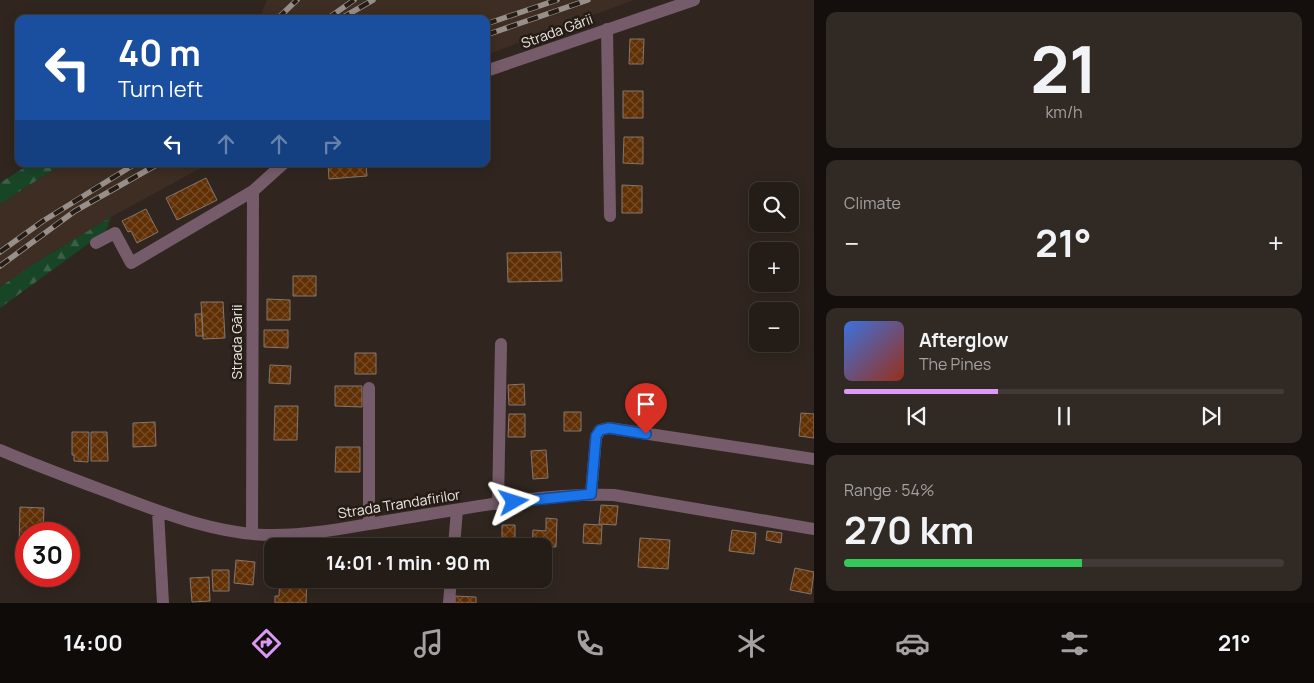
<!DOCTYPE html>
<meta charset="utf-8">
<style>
:root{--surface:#241c17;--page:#302924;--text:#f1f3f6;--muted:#a3a1a1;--line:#413a36;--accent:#db99f5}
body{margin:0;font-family:Manrope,sans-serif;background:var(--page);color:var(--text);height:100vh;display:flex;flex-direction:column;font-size:19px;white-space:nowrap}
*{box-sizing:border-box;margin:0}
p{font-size:16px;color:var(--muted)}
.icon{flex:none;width:28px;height:28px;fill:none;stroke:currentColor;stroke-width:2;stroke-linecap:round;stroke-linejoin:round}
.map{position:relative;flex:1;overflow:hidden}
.drawer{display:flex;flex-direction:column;gap:12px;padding:12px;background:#140f0d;width:500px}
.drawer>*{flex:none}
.hud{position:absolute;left:15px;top:15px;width:475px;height:152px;border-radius:10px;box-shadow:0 2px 12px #0003,0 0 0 1px var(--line);background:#1a4fa0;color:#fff;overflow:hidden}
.controls{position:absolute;left:749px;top:182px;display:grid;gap:10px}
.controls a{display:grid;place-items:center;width:50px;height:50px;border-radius:10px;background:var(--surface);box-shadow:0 2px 12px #0003,0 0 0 1px var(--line);font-size:25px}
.speed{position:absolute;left:15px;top:522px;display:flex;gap:10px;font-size:25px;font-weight:700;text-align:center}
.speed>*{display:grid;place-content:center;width:65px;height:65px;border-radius:50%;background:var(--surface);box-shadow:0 2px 12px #0003,0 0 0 1px var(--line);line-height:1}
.speed .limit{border:8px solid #d22;background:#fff;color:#111}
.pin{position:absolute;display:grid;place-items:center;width:42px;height:42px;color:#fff;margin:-51px -21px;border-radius:50% 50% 50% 0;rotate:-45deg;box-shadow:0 0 5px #0007}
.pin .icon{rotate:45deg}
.me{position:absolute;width:55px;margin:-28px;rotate:84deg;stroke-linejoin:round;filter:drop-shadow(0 0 4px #0008)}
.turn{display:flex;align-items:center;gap:18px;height:105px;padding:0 20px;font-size:22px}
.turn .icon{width:65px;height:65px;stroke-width:2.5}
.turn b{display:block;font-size:35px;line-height:42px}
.lanes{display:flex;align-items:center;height:48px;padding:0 20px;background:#0003;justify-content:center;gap:25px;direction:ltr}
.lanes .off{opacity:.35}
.big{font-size:38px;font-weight:700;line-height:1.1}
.drawer .card{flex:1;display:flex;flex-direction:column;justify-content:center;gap:8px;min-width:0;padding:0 18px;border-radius:10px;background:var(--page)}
.drawer .dial{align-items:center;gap:0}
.dial b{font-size:65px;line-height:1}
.song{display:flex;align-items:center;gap:15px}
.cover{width:60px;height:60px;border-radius:8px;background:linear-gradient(135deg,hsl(220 70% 55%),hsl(10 70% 35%))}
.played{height:5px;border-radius:2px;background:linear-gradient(90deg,var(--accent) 35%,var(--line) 35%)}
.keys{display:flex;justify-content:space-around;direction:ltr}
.heat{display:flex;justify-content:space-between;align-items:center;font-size:28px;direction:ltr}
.charge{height:8px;border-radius:4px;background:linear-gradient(90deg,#34c759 54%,var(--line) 0)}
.trip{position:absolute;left:264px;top:538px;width:288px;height:50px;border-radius:10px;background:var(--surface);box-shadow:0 2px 12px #0003,0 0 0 1px var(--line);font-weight:700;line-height:50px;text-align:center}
.menu{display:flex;height:80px;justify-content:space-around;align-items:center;background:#0e0b09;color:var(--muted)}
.menu .icon{width:35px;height:35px}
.menu .selected{color:var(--accent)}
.menu b{font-size:22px;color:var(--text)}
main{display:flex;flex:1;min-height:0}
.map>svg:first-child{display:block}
</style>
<main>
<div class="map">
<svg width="814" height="603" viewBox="0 0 814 603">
<defs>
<pattern id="forest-firs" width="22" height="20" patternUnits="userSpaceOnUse" patternTransform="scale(1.25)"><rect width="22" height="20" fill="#194527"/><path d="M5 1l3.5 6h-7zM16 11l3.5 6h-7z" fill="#3b6046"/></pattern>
<pattern id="building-cross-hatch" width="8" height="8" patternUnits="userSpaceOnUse" patternTransform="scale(1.25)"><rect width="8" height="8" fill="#602f03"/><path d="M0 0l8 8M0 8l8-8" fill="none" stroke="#774d27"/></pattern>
</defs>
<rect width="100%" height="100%" fill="#30261f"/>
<path fill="#3d2d22" d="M 267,0 L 634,0 L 486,55 L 486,19 L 259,19 Z
M 62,164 L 208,164 L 111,217 L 35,263 L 0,287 L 0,204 Z"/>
<path fill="url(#forest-firs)" d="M 30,164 L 62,164 L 0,204 L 0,183 Z
M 111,217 L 106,231 L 0,308 L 0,287 L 35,263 Z"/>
<path fill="url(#building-cross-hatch)" stroke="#83766e" d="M 630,39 L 644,39 L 643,64 L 629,64 Z
M 623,91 L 643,91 L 643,118 L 623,118 Z
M 624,137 L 643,137 L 643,164 L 623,163 Z
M 328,164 L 366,164 L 367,176 L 329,179 Z
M 206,178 L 217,200 L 177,220 L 166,198 Z
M 622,185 L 642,186 L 642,213 L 622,213 Z
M 146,209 L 158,232 L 137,243 L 131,231 L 128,232 L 122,221 Z
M 561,252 L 562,281 L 508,282 L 507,253 Z
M 293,276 L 316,276 L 316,296 L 293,296 Z
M 267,299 L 290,300 L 290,320 L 267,320 Z
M 201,302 L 223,302 L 225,338 L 203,339 Z
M 195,314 L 202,314 L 203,336 L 196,336 Z
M 264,330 L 288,330 L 288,348 L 264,347 Z
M 355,353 L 376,353 L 376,374 L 355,374 Z
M 270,365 L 291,366 L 290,384 L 269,383 Z
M 524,384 L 525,405 L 509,405 L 508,385 Z
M 335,386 L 362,386 L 362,407 L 335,406 Z
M 275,406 L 298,406 L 297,440 L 274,440 Z
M 564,412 L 581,412 L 581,431 L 564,431 Z
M 801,413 L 814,414 L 814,438 L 799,436 Z
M 509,414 L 525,414 L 525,437 L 508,437 Z
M 155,422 L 156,446 L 133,447 L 133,423 Z
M 72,432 L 89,432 L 88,462 L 74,461 L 74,455 L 72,455 Z
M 91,432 L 107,432 L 108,461 L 91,461 Z
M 336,447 L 360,447 L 360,472 L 335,472 Z
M 546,450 L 548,478 L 533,479 L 531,451 Z
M 601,505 L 618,506 L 616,525 L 599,524 Z
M 20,507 L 44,508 L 43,534 L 26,534 L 26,551 L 19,550 Z
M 546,518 L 557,519 L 556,547 L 532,545 L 533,530 L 546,531 Z
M 584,524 L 602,525 L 601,544 L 583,543 Z
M 502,525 L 515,525 L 515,544 L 502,545 Z
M 732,530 L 756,533 L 754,554 L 729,551 Z
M 767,531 L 782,533 L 781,543 L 766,540 Z
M 640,538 L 670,540 L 668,569 L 638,567 Z
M 236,560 L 255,562 L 253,585 L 234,583 Z
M 795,568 L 814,572 L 811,594 L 790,590 Z
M 212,570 L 229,570 L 229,591 L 213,591 Z
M 209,577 L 210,601 L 192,602 L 190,578 Z
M 280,579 L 307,580 L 306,603 L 275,603 L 275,596 L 279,596 Z
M 455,596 L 476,597 L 476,603 L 455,603 Z"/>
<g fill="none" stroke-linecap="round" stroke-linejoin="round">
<path stroke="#765c6a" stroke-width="12" d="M 607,29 L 610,216
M 486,71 L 694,0
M 96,243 L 115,233 L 131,263 L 253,191
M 0,450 C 35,465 70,478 105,491 C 158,511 215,535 273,535 C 309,535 346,528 381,522 C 458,510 536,493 614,495 L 814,529
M 591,494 L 596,437 L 600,430 L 609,428 L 814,459
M 498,504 L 501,344
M 158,511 L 163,603
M 369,524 L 369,388
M 252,534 L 253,191 L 283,164
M 454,546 L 457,510
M 449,603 L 451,579"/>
<g stroke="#988f8a" stroke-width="5.5">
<path id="rail" d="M 277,19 L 297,0
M 327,19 L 354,0
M 340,19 L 373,0
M 486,24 L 557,0
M 486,35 L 588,0
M 0,252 L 43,221 L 135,164
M 0,266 L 75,211 L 158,164"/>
</g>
<use href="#rail" stroke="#261c16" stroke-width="4" stroke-dasharray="11" stroke-linecap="butt"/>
</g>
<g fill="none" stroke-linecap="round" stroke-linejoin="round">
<g stroke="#114b97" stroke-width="12">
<path id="route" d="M 514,502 L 591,494 L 596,436 L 600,430 L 609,428 L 646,434"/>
</g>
<use href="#route" stroke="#1a73e8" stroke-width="9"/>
</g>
<g text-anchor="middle" stroke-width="5" stroke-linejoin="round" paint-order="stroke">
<g font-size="14" fill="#ece5e1" stroke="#261c16">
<text transform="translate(557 31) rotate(-20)" y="5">Strada Gării</text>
<text transform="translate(237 342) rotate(-90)" y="5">Strada Gării</text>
<text transform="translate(399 504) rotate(-9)" y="5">Strada Trandafirilor</text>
</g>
</g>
</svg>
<div class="controls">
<a><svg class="icon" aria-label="search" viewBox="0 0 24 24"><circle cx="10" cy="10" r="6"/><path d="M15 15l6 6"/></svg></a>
<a>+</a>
<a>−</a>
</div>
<div class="speed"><div class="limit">30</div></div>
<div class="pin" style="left:646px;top:434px;background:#d93025"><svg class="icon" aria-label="arrive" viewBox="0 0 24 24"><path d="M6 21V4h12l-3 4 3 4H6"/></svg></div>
<svg class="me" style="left:514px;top:502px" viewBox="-20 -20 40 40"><path d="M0-17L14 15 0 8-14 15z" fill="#1a73e8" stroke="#fff" stroke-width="4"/></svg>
<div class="trip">14:01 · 1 min · 90 m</div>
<div class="hud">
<div class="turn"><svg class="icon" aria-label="left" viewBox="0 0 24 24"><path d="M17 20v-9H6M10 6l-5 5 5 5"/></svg><div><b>40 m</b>Turn left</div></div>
<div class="lanes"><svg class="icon" aria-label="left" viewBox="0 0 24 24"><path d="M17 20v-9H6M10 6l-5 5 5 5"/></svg><svg class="icon off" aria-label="ahead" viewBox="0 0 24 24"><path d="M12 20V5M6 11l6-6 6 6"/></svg><svg class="icon off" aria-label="ahead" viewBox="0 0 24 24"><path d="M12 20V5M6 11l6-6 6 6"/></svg><svg class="icon off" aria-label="right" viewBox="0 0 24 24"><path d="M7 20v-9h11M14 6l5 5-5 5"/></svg></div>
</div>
</div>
<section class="drawer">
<div class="card dial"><b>21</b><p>km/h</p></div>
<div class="card"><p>Climate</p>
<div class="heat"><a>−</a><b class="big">21°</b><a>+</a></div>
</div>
<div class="card">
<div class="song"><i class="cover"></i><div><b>Afterglow</b><p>The Pines</p></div></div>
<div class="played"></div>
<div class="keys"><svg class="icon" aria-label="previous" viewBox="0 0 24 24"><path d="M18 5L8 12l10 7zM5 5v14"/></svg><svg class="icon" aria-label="pause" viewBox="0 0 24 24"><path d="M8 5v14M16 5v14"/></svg><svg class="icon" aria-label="next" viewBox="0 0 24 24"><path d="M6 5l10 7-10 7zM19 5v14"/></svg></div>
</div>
<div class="card"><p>Range · 54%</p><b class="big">270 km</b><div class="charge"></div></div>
</section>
</main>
<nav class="menu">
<b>14:00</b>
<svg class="icon selected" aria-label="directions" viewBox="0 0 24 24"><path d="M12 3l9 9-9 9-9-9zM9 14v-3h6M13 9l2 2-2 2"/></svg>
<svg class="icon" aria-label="music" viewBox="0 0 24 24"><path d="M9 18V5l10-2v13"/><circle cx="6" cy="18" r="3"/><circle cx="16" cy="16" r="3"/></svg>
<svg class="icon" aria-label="phone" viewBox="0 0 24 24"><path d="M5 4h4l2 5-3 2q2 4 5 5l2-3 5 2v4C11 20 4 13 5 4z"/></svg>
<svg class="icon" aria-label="climate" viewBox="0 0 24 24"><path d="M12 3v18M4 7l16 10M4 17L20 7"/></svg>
<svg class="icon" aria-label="car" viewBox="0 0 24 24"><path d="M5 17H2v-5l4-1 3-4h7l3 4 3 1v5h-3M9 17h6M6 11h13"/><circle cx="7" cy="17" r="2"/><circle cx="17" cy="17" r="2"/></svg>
<svg class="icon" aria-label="filters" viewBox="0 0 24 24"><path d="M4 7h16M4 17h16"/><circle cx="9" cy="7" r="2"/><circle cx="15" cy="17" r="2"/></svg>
<b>21°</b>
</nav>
